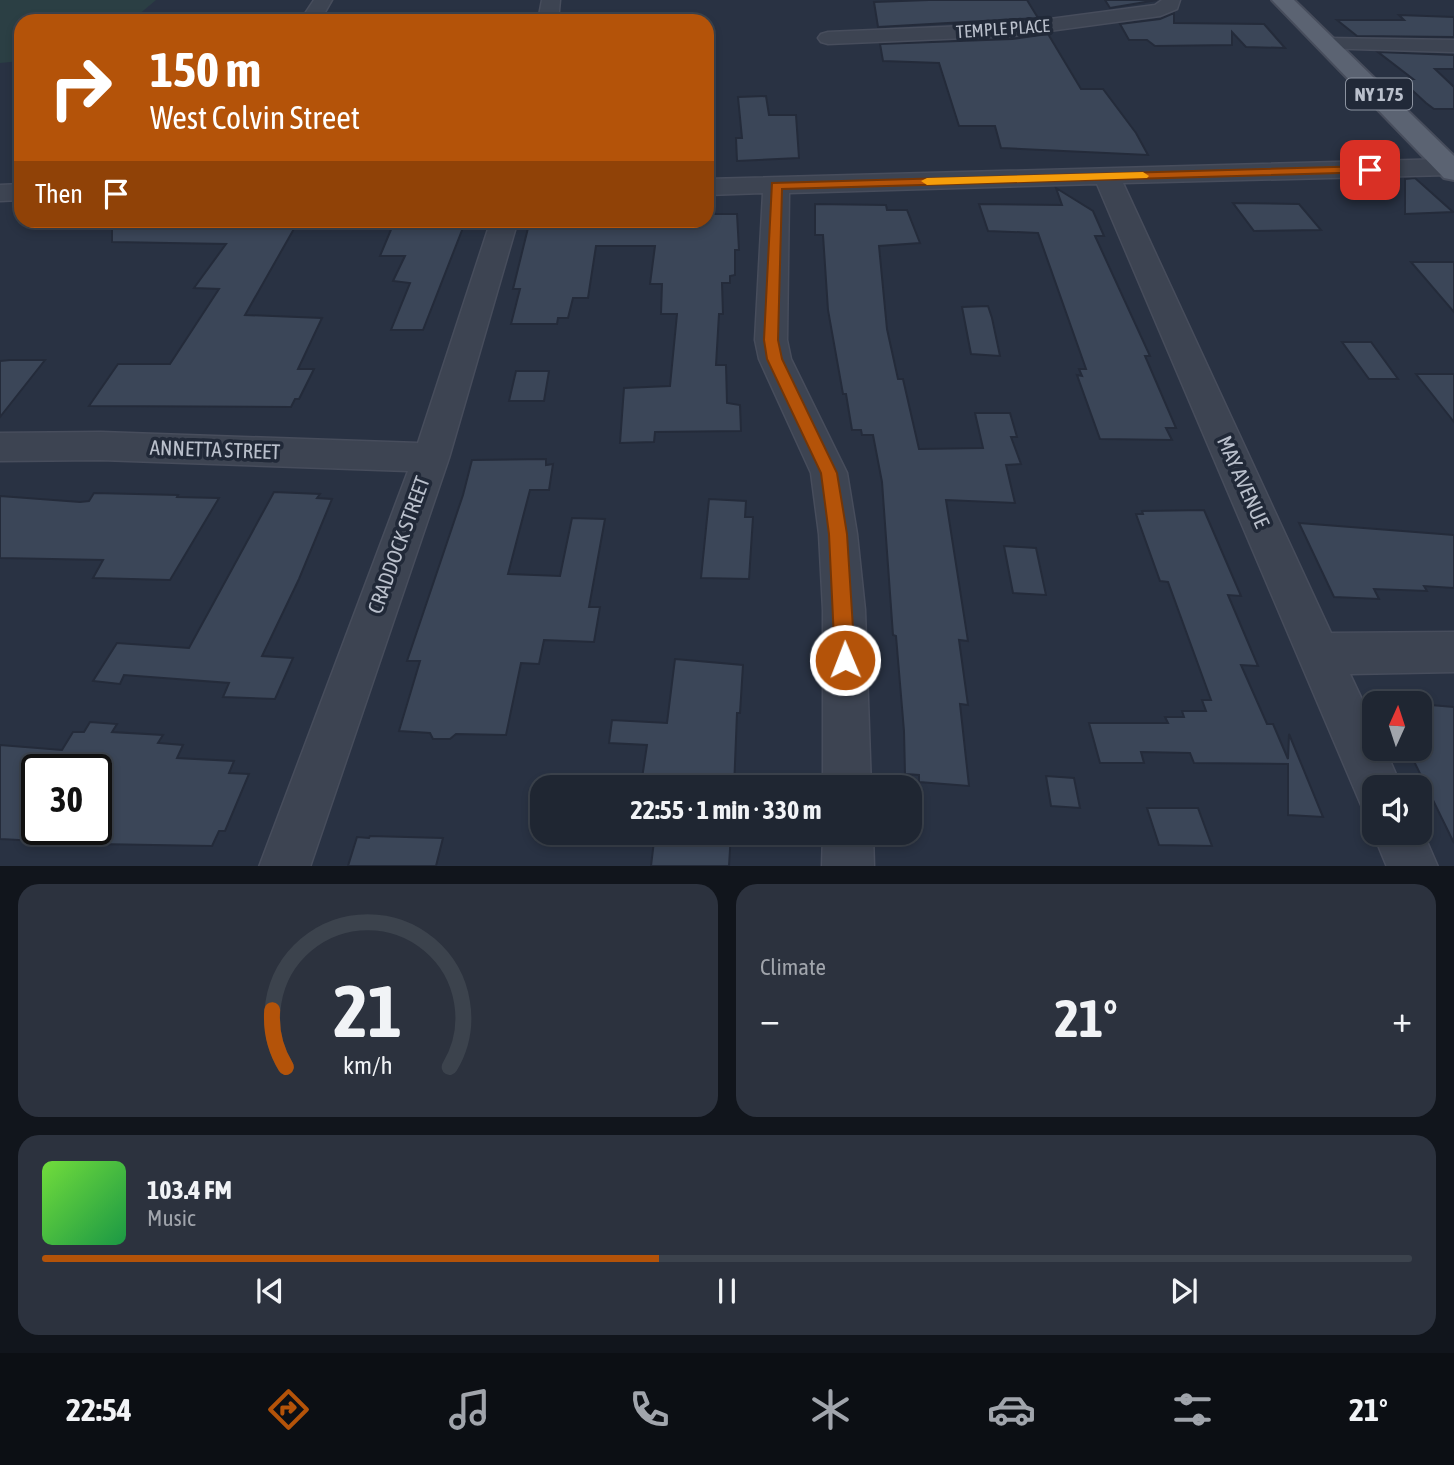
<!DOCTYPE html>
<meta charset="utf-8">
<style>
:root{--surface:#1f2632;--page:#2c323e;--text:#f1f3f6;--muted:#a1a5ac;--line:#3c434d;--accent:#b45309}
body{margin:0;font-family:"Asap Condensed",sans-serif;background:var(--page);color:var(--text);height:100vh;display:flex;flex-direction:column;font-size:26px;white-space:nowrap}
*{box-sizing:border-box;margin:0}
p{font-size:23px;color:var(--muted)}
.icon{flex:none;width:38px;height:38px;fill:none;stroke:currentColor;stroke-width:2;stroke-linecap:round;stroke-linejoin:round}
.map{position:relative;height:866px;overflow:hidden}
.panel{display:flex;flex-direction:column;gap:18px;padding:18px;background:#11151c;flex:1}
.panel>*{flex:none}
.banner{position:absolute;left:14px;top:14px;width:700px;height:214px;border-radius:21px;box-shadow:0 4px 10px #0003,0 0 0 2px var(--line);background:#b45309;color:#fff;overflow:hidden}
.needle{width:46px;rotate:3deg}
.fabs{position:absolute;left:1362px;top:691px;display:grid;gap:14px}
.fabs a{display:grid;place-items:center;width:70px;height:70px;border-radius:14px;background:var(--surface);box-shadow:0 4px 10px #0003,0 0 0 2px var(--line);font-size:35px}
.speed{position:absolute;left:21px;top:754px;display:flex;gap:14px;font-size:35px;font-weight:700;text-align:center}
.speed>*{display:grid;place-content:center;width:91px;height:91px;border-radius:50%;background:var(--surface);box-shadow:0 4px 10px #0003,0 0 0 2px var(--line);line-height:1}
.speed .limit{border:4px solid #111;border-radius:10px;background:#fff;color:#111}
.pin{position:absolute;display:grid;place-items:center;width:60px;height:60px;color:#fff;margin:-30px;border-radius:14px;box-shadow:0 4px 10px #0006}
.me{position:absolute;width:77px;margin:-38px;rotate:359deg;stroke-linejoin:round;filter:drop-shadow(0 0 5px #0008)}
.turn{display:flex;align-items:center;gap:24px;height:147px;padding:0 21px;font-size:32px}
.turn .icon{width:91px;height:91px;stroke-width:2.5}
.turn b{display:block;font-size:49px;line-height:60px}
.then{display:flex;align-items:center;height:66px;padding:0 21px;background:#0003;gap:14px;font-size:26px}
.big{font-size:52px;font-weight:700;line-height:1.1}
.panel .tile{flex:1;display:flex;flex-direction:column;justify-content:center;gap:10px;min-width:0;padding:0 24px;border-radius:21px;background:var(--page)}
.panel .dial{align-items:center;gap:0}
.dial svg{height:182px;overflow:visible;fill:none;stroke:var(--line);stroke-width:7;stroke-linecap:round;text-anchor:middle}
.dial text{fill:var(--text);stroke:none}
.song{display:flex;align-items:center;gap:21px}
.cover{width:84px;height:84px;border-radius:10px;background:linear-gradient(135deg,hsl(100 70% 55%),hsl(140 70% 35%))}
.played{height:7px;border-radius:4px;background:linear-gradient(90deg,var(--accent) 45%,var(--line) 45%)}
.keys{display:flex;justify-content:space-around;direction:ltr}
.heat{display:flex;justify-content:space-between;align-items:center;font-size:38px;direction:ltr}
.panel .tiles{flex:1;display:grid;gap:18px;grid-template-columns:1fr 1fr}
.tile:last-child{grid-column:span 2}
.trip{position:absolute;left:530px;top:775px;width:392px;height:70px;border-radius:21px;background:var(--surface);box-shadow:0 4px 10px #0003,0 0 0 2px var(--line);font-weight:700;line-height:70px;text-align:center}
.tab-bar{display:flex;height:112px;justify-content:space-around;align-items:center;background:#0c0f14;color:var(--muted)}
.tab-bar .icon{width:49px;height:49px}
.tab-bar .current{color:var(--accent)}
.tab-bar b{font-size:32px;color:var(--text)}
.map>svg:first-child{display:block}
</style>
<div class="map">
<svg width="1454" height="867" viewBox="0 0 1454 867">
<rect width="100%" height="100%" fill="#293243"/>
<path fill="#2b3f44" d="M 0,0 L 156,0 L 131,21 L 21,21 L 21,61 L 0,63 Z"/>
<path fill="#3b4658" stroke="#242b3a" stroke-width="2" d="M 929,0 L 1027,0 L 1038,18 L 878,27 L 874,2 Z
M 1105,0 L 1157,0 L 1110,8 Z
M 1174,13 L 1174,23 L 1264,24 L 1285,48 L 1246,47 L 1232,32 L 1232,45 L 1155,46 L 1147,40 L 1129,40 L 1120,24 L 1160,19 Z
M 1399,15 L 1454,17 L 1454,37 L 1357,36 L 1337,20 L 1404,20 Z
M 1048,34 L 1081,89 L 1103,89 L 1136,133 L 1148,155 L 1001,148 L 995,126 L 959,126 L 939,63 L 883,61 L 880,44 L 1012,39 Z
M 1378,52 L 1454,55 L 1454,69 L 1435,69 L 1454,87 L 1454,109 L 1434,109 L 1426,103 L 1400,79 L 1413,79 Z
M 766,96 L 769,115 L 796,115 L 799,158 L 737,161 L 736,138 L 742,138 L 738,97 Z
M 1415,178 L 1453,212 L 1405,214 L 1405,179 Z
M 1056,188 L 1093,211 L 1104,236 L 1095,236 L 1150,356 L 1145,356 L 1176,428 L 1166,428 L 1172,440 L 1100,439 L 1077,375 L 1082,376 L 1079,369 L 1086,369 L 1038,233 L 988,231 L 979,204 L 1062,205 Z
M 1233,203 L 1299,204 L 1321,230 L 1254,231 Z
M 815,204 L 886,205 L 887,210 L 907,210 L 920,243 L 879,246 L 887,329 L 898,379 L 903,379 L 919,449 L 983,448 L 975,413 L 1010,413 L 1017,437 L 1011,437 L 1021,464 L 1006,465 L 1015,503 L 946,500 L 968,641 L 959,640 L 968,705 L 960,704 L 969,786 L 919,782 L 919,775 L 905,774 L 904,731 L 896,636 L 893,635 L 882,482 L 873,435 L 862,435 L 861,430 L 852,430 L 846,394 L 843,394 L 828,310 L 823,235 L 815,235 Z
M 710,214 L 737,214 L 739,250 L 735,250 L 735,275 L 730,276 L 730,283 L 722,283 L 723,314 L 719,314 L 716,365 L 726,365 L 727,403 L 740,405 L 741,431 L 655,432 L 654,442 L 620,443 L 624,388 L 670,386 L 677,314 L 661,314 L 662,284 L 650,284 L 655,246 L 596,246 L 588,298 L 573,298 L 568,318 L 558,318 L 557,324 L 511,324 L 520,289 L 513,289 L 530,220 L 710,220 Z
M 112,220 L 299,220 L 245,315 L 322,318 L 298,369 L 314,369 L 299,399 L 295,399 L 291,407 L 89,406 L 118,364 L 170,364 L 219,289 L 194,288 L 226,244 L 112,242 Z
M 395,220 L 466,220 L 423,330 L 391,330 L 410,283 L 393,281 L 405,256 L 380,256 Z
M 1411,262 L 1454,262 L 1454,312 Z
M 988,306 L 992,318 L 1000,356 L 971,354 L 962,307 Z
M 1342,342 L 1371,342 L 1398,379 L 1369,379 Z
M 10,360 L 45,360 L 0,417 L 0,361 Z
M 516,371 L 549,371 L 544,401 L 509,401 Z
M 1416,374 L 1454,374 L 1454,422 Z
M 546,459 L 546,465 L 553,464 L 549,490 L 530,490 L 508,574 L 560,576 L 572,518 L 605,519 L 589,607 L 600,607 L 594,642 L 544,640 L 539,664 L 521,663 L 506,735 L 456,734 L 450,739 L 433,739 L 430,733 L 399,731 L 420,661 L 407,661 L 463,495 L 472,460 Z
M 274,492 L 320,494 L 317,498 L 332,499 L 299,579 L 262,656 L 293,658 L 275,699 L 223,697 L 229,683 L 124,675 L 120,684 L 93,681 L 117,643 L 189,648 Z
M 94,493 L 178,495 L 177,497 L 219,498 L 170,580 L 93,578 L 103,560 L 0,558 L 0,496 L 80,502 L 89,501 Z
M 709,499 L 746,501 L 745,517 L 753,517 L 749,579 L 701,578 Z
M 1204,510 L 1241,596 L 1228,595 L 1258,666 L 1241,665 L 1267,724 L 1273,724 L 1288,759 L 1289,734 L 1323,817 L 1288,815 L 1288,764 L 1194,763 L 1190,753 L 1141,752 L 1144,763 L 1100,763 L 1089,723 L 1168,723 L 1165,717 L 1184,717 L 1182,711 L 1206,711 L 1202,700 L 1211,700 L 1168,582 L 1160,581 L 1136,514 L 1143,514 L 1142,511 Z
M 1299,523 L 1454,535 L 1454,588 L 1424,586 L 1427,591 L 1374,589 L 1379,599 L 1334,597 Z
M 1004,546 L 1036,548 L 1046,595 L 1013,593 Z
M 675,659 L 743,665 L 740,713 L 737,713 L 734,788 L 641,785 L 647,745 L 609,743 L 612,720 L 667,723 Z
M 1419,704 L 1454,707 L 1454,843 L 1408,749 L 1419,749 Z
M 90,722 L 117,724 L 112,732 L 163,735 L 158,743 L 183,745 L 177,758 L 234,761 L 229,773 L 249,774 L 225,831 L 219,831 L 212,846 L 96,844 L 96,770 L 37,770 L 37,841 L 0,839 L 0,745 L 62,750 L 73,732 L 84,732 Z
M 1046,776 L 1074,778 L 1080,808 L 1051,806 Z
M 1147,808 L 1198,808 L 1212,846 L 1159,845 Z
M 655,833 L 731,833 L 729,866 L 651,866 Z
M 370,836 L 443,838 L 436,866 L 348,866 L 357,837 L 369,838 Z"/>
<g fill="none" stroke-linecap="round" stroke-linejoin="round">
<g stroke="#474d5c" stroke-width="3">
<path id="street" d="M 314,0 L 332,0 L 320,21 L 300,21 Z
M 542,0 L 560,0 L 558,21 L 538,21 Z
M 1162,0 L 1180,0 L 1177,9 L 1160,16 L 1012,36 L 828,44 L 821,42 L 818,38 L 821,34 L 828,32 L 1012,24 L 1155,5 Z
M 1327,38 L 1454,40 L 1454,52 L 1320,48 L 1317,44 L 1320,40 Z
M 1449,159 L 1454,161 L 1454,173 L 1449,175 L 1123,183 L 1331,633 L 1454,632 L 1454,672 L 1350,674 L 1374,725 L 1374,749 L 1385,749 L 1402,788 L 1374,788 L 1374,810 L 1361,805 L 1097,184 L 789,193 L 787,340 L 791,359 L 847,473 L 857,534 L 865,610 L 871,788 L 823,788 L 823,610 L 819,534 L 811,473 L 759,359 L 755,340 L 763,193 L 707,195 L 707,179 Z
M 21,184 L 21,200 L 0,201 L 0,185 Z
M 491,220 L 518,220 L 449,458 L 310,867 L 259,867 L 408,471 L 101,460 L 0,461 L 0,433 L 101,432 L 418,443 Z
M 1419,823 L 1438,867 L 1387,867 L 1373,833 L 1374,831 L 1419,833 Z
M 823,833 L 873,833 L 874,867 L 822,867 Z"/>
</g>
<g stroke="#474d5c" stroke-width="4">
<path id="primary" d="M 1272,0 L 1294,0 L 1454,156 L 1454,180 L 1444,178 Z"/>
</g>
<use href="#street" fill="#3d4452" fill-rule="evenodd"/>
<use href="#primary" fill="#5b6372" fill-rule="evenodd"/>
</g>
<path fill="#b45309" stroke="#753606" stroke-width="2" d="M 1370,166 L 1376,170 L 1374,172 L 782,189 L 778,340 L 782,359 L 837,473 L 847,534 L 855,660 L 852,667 L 845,670 L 838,667 L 835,660 L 829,534 L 821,473 L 767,359 L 764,340 L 772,183 Z"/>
<path fill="#f59e0b" d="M 1143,172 L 1149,176 L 1147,178 L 927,185 L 921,181 L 927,178 Z"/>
<g text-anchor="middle" stroke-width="7" stroke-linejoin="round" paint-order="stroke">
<g font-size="18" fill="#bac0cc" stroke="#212938">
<text transform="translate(1003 29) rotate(-4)" y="6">TEMPLE PLACE</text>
</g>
<rect fill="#212938" stroke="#8c93a0" stroke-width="2" x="1346" y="78.5" width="66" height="31" rx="5"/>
<g font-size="19" font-weight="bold" fill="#bac0cc">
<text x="1379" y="101">NY 175</text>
</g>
<g font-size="21" fill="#bac0cc" stroke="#212938">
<text transform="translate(215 450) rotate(2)" y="7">ANNETTA STREET</text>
<text transform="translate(1243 482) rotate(66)" y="7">MAY AVENUE</text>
<text transform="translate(399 545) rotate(-70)" y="7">CRADDOCK STREET</text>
</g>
</g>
</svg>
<div class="fabs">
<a><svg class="needle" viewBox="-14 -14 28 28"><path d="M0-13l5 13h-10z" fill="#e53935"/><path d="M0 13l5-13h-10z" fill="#a1a5ac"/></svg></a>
<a><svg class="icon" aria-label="sound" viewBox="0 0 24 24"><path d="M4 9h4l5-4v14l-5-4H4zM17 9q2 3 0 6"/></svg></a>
</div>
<div class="speed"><div class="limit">30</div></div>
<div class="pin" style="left:1370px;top:170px;background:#d93025"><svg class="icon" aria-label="arrive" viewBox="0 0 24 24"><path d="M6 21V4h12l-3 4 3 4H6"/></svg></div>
<svg class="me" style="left:845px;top:660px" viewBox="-20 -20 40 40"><circle r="17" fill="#b45309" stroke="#fff" stroke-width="3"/><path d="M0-11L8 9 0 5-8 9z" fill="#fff"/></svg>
<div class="trip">22:55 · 1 min · 330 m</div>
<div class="banner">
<div class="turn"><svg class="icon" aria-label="right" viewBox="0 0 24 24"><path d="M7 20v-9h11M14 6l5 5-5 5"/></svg><div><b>150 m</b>West Colvin Street</div></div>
<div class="then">Then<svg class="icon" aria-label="arrive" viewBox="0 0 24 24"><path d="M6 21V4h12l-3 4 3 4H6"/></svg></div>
</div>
</div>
<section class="panel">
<div class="tiles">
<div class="tile dial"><svg viewBox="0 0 100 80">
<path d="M14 69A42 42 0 1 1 86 69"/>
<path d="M14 69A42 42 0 0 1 8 44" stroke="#b45309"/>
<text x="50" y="56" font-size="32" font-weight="700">21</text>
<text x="50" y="72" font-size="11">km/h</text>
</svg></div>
<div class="tile"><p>Climate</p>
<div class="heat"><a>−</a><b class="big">21°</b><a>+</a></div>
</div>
<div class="tile">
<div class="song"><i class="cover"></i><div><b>103.4 FM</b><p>Music</p></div></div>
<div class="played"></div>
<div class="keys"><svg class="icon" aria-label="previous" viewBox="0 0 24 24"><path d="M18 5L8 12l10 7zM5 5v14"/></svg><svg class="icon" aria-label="pause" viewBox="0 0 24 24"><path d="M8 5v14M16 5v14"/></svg><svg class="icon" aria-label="next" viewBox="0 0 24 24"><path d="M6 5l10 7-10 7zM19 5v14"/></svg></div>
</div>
</div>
</section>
<nav class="tab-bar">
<b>22:54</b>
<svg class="icon current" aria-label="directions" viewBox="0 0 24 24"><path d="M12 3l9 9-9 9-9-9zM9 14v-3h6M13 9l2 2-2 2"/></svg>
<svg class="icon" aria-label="music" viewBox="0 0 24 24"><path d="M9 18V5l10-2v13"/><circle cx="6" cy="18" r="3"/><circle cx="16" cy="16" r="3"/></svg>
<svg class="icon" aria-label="phone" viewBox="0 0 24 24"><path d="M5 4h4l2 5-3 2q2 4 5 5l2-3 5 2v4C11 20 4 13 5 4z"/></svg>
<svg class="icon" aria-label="climate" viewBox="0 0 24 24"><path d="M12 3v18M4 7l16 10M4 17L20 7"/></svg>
<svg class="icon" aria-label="car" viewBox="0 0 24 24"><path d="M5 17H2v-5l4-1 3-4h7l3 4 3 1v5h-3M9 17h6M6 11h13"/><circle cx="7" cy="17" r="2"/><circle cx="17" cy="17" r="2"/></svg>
<svg class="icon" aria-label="filters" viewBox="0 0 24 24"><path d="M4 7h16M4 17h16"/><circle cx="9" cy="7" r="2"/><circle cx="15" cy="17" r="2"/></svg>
<b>21°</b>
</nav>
